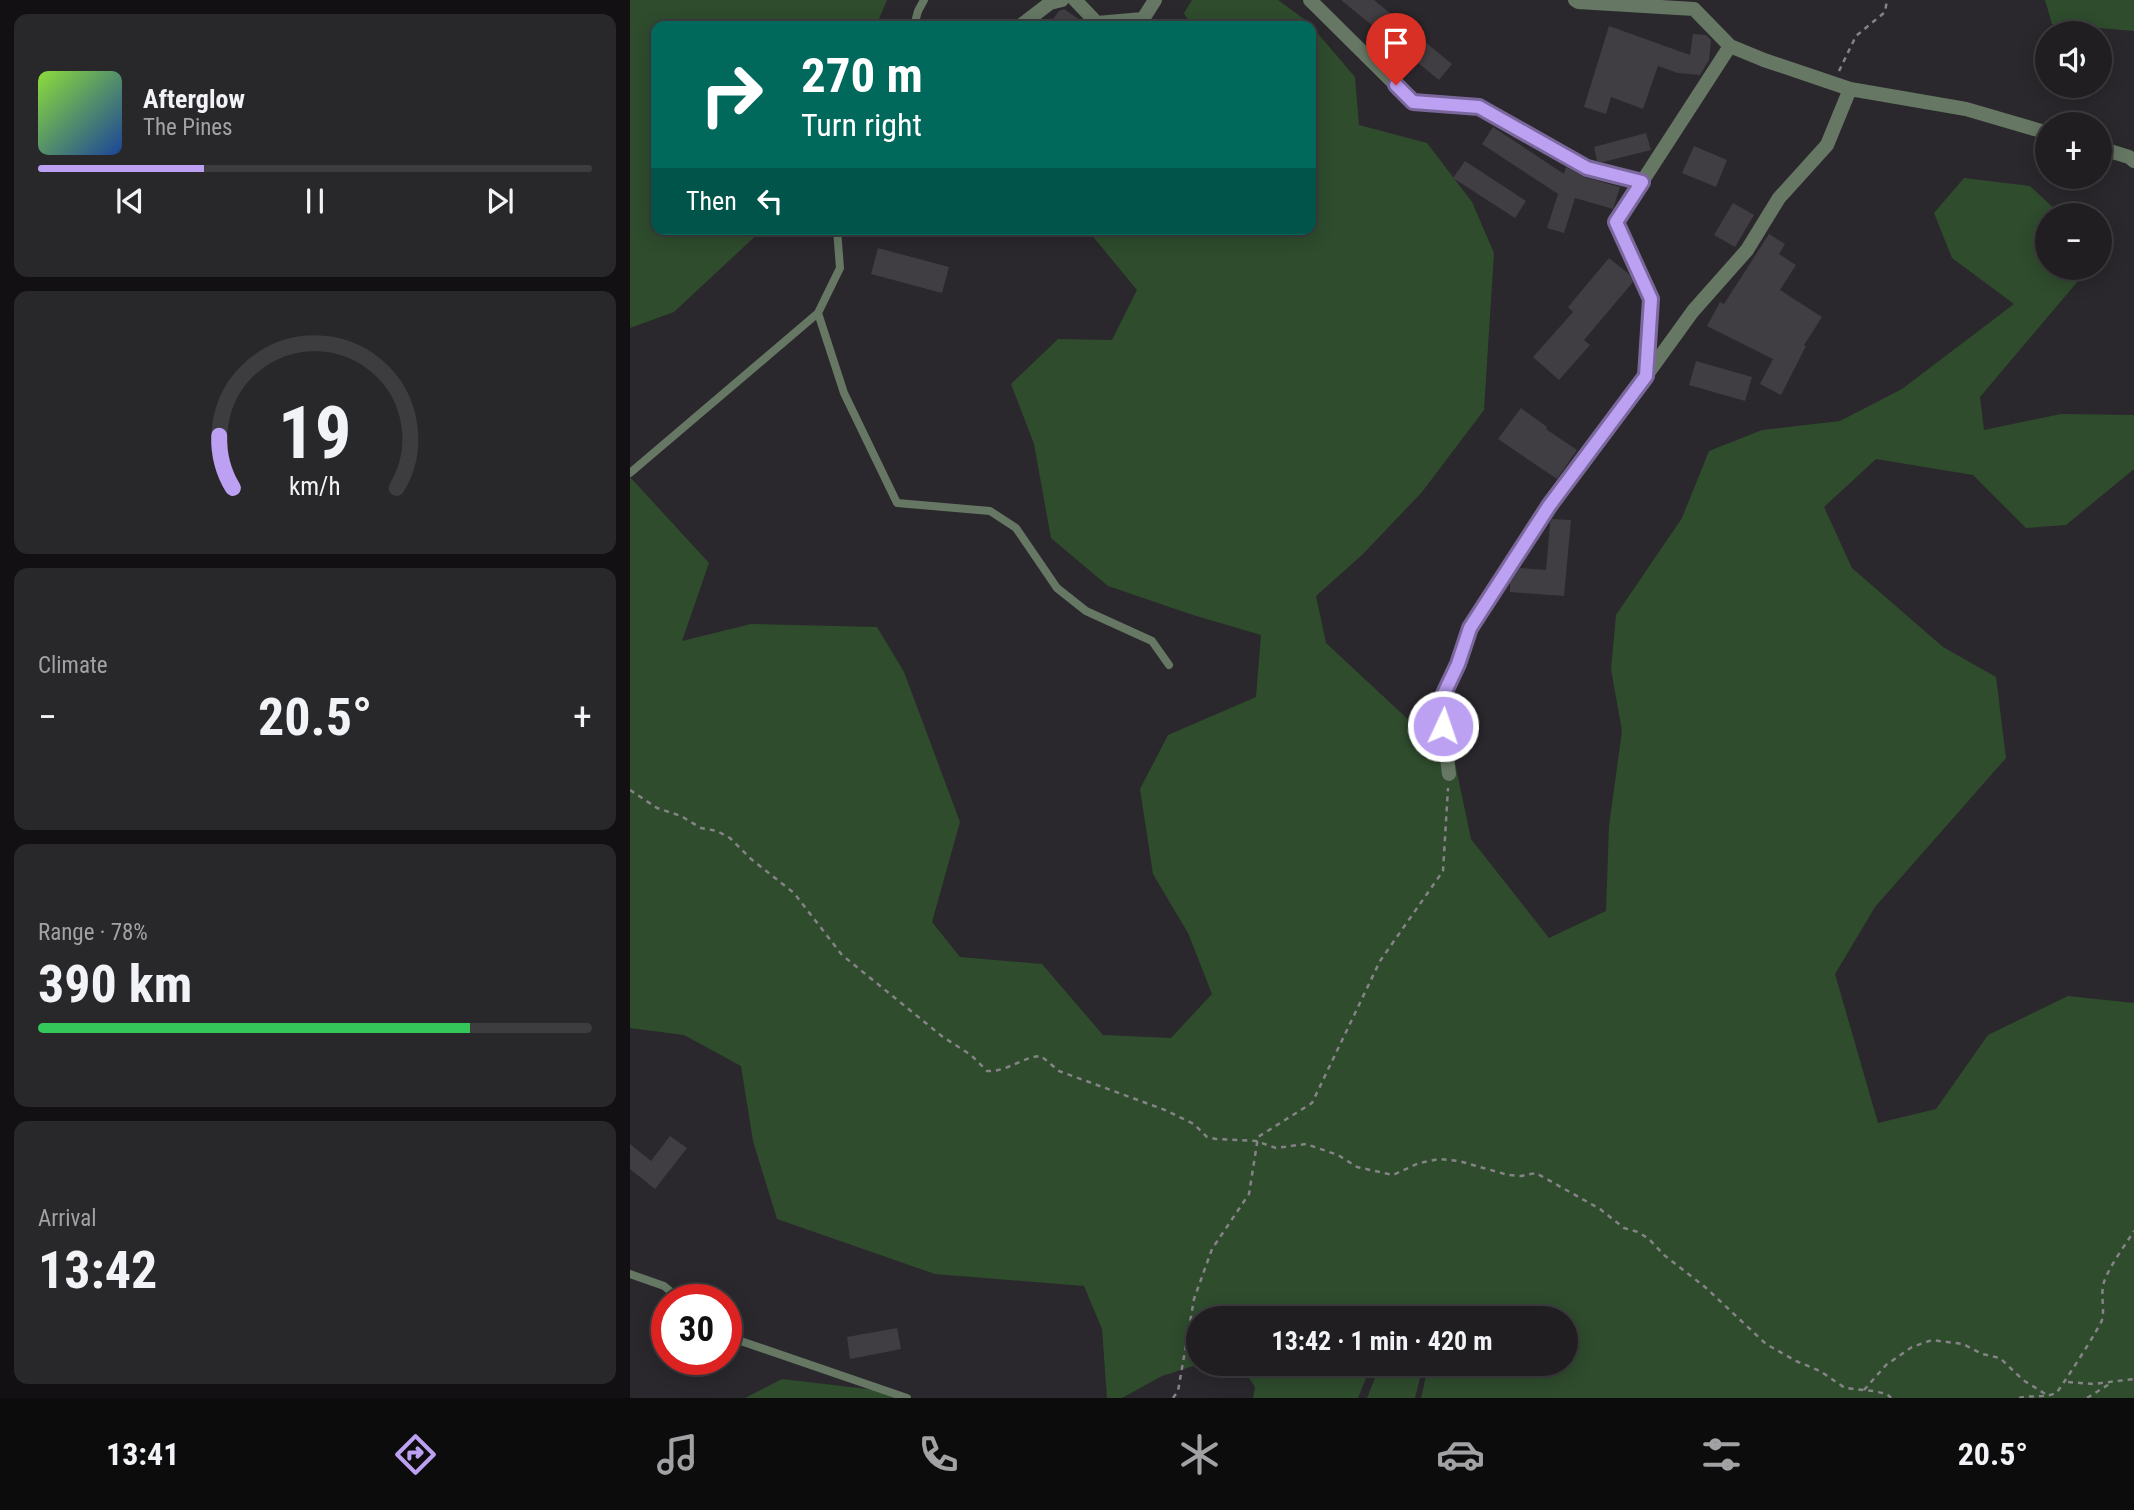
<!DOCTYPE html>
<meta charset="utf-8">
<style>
:root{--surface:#201e21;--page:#28272a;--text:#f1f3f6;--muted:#a2a2a5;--line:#3d3c3f;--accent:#bca0f2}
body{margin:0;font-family:"Roboto Condensed",sans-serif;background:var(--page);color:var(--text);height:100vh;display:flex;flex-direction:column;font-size:26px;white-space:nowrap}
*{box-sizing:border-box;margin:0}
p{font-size:23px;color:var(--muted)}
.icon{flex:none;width:38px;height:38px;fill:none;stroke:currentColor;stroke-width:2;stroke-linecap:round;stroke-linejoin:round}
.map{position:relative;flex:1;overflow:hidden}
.side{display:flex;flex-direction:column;gap:14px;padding:14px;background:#121012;width:630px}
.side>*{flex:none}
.hud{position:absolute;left:21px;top:21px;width:665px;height:214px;border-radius:14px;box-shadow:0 4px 18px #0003,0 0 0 2px var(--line);background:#00695c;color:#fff;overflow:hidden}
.fabs{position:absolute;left:1405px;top:21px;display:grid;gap:14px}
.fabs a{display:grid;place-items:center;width:77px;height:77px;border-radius:50%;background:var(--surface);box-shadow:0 4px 18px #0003,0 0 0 2px var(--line);font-size:35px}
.speed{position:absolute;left:21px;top:1284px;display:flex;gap:14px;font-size:35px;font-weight:700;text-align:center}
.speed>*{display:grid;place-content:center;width:91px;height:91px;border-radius:50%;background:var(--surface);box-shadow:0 4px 18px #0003,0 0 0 2px var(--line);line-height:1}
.speed .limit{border:10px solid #d22;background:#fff;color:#111}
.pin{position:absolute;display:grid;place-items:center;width:60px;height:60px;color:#fff;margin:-72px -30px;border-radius:50% 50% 50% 0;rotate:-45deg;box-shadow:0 0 7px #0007}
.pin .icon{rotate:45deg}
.me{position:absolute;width:77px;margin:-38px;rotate:3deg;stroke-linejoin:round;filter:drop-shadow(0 0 5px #0008)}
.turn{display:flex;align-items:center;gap:24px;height:147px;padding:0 35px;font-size:32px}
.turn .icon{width:91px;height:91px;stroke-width:2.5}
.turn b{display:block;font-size:49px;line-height:60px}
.then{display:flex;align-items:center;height:66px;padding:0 35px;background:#0003;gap:14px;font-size:26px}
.big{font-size:52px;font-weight:700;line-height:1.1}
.side .widget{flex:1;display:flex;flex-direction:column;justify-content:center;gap:10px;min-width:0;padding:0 24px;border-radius:14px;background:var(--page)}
.side .dial{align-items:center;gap:0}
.dial svg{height:182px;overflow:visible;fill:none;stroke:var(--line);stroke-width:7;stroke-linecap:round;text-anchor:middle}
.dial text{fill:var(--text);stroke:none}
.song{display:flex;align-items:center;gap:21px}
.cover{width:84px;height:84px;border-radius:10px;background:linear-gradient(135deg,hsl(90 70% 55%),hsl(220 70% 35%))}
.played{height:7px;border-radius:4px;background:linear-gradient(90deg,var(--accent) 30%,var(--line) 30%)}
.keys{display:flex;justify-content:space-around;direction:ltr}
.heat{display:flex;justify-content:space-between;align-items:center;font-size:38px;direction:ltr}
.charge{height:10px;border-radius:5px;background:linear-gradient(90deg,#34c759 78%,var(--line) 0)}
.trip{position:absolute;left:556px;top:1306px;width:392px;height:70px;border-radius:35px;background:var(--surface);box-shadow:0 4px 18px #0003,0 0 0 2px var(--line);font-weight:700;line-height:70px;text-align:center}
.tabs{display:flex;height:112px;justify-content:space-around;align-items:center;background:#0d0c0d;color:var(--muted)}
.tabs .icon{width:49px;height:49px}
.tabs .selected{color:var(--accent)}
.tabs b{font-size:32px;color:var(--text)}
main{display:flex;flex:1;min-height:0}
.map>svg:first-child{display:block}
</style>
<main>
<section class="side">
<div class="widget">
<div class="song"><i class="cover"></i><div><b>Afterglow</b><p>The Pines</p></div></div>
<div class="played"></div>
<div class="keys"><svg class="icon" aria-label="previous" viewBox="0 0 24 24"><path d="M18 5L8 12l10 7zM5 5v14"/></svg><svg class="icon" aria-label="pause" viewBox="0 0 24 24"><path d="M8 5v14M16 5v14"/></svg><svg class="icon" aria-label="next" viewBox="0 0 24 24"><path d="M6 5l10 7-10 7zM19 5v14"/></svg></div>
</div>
<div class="widget dial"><svg viewBox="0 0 100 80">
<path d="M14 69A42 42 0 1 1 86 69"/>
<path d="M14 69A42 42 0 0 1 8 46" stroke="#bca0f2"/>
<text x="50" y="56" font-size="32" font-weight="700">19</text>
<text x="50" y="72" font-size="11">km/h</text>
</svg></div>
<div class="widget"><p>Climate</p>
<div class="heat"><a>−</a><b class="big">20.5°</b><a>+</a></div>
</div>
<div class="widget"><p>Range · 78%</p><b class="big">390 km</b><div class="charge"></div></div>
<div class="widget"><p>Arrival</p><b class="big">13:42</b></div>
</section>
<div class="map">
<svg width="1504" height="1398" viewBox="0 0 1504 1398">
<rect width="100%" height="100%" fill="#2a282c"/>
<path fill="#2f4c2d" d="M 0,0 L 257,0 L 246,26 L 26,26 L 26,229 L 133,229 L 44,312 L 0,328 Z
M 562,0 L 648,0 L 678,22 L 725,77 L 729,125 L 797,143 L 842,202 L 864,253 L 854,410 L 792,492 L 733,554 L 686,596 L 696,643 L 825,763 L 841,839 L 919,938 L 976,911 L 979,826 L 992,731 L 981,669 L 986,615 L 1052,518 L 1079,451 L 1132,430 L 1210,421 L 1272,389 L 1384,304 L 1322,258 L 1304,213 L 1334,178 L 1400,186 L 1431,215 L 1418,215 L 1418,268 L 1459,268 L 1350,397 L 1354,430 L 1431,414 L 1504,415 L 1504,469 L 1436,525 L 1396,528 L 1343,475 L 1246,459 L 1194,507 L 1222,568 L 1313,647 L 1366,677 L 1376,758 L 1245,907 L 1205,974 L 1248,1123 L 1306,1109 L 1358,1035 L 1438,996 L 1504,1003 L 1504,1398 L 791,1398 L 799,1363 L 936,1363 L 936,1318 L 569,1318 L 569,1363 L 573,1363 L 532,1376 L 492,1398 L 477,1398 L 472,1329 L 454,1286 L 305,1274 L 147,1219 L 123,1141 L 111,1066 L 54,1035 L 0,1028 L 0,477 L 79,563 L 52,641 L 121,624 L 247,627 L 274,672 L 330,822 L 302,922 L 330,957 L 412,964 L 473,1035 L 541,1038 L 582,994 L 558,933 L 523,874 L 510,789 L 538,735 L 626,697 L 631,635 L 563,615 L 478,586 L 421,538 L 404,444 L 381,384 L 428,339 L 482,340 L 507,290 L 460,233 L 459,229 L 681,229 L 681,26 L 561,26 L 554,13 Z
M 1415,0 L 1504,0 L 1504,31 L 1422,24 Z
M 609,1363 L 742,1363 L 728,1398 L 623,1398 L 625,1387 Z
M 751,1363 L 794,1363 L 785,1398 L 737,1398 Z
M 152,1379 L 254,1391 L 266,1398 L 115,1398 Z"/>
<path fill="#403e42" d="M 711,0 L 744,0 L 822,64 L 809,80 Z
M 434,9 L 453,22 L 457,26 L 418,26 L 429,11 Z
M 979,26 L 1060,55 L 1063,34 L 1076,35 L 1081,40 L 1079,60 L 1070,75 L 1048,73 L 1028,66 L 1013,109 L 981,97 L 976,114 L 954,107 Z
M 863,127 L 934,174 L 936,167 L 954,177 L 990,187 L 983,209 L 945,198 L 934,233 L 917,228 L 928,194 L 852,144 Z
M 1016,133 L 1021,150 L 973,162 L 967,161 L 964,147 Z
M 1064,146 L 1097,160 L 1086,187 L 1052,173 Z
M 835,161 L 896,201 L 885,218 L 823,178 Z
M 1103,203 L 1124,215 L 1105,247 L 1084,235 Z
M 1139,234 L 1155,244 L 1149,254 L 1166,265 L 1150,290 L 1192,317 L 1174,345 L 1176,346 L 1151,395 L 1130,384 L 1143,359 L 1077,326 L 1090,302 L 1094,304 Z
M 248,248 L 319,267 L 312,293 L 241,274 Z
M 979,258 L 1000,275 L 1003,282 L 954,340 L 960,345 L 929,380 L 903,357 L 943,312 L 938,307 Z
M 1066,361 L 1122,377 L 1115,401 L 1059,385 Z
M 891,408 L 917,427 L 916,429 L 947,450 L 927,479 L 868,439 Z
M 922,519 L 941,520 L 934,596 L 880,592 L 880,583 L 890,568 L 916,570 L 920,523 Z
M 40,1136 L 57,1148 L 25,1189 L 0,1169 L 0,1144 L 21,1161 Z
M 267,1328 L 271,1349 L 220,1359 L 217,1337 Z"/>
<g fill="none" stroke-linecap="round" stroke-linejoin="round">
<path stroke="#858387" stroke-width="2.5" stroke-dasharray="5 5" stroke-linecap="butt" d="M 1209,71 L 1226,36 L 1255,12 L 1257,0
M 0,790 L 27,808 L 51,816 L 71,828 L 87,831 L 100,838 L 121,859 L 164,893 L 212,955 L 313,1037 L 341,1055 L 357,1071 C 377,1072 392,1057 411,1056 L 429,1071 L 535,1110 L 564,1124 L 577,1137 L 586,1139 L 626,1141 L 646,1148 L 676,1144 L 708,1155 L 727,1167 L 763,1175 L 789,1163 L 809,1159 L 829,1161 L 878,1175 L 891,1176 L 906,1173 L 970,1209 L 994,1228 L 1008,1232 L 1019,1239 L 1034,1255 L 1075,1287 L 1136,1344 L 1166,1361 L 1190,1371 L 1215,1388 L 1243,1391 L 1257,1394 L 1261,1398
M 1438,1382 L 1463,1384 L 1504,1379
M 1234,1390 L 1256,1365 L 1282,1347 L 1302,1340 L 1333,1344 L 1352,1354 L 1370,1358 L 1393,1380 L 1417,1395
M 543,1398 L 548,1391 L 564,1299 L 582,1249 L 619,1194 L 628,1137 L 682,1103 L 750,961 L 813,871 L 818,788
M 1389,1398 C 1401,1395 1415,1398 1426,1393 C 1430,1390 1471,1325 1472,1320 C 1475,1307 1470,1295 1474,1282 C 1480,1265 1494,1247 1504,1231
M 1457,1398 L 1481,1383"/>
<path stroke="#667764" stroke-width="8" d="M 284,26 L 288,11 L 294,0
M 188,313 L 214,393 L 267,503 L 360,511 L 386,528 L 427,588 L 456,611 L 522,641 L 539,665
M 0,473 L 188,313 L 210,268 L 207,229
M 0,1274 L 34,1286 L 51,1300
M 96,1336 L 277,1398"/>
<path stroke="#667764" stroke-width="14" d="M 445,0 L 467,23 L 513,19 L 525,0
M 680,0 L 783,102 L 849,107 L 957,168 L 1011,182
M 945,0 L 948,2 L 1064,9 L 1100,46 L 1134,60 L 1220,89 L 1336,109 L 1418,133
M 390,26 L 420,3 L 432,0
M 1470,148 L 1499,157 L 1504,161
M 1016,376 L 1063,311 L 1117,250 L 1149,198 L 1197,145 L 1220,89
M 819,774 L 810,702 L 828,664 L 840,628 L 919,506 L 1016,376 L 1021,299 L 986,222 L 1100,46"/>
</g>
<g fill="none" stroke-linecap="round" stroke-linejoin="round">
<g stroke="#7a689d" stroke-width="18">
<path id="route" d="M 766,85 L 783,102 L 849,107 L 957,168 L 1012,182 L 986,222 L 1021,299 L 1016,376 L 919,506 L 840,628 L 828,664 L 810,702 L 813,726"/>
</g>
<use href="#route" stroke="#bca0f2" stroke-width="12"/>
</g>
</svg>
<div class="fabs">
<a><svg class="icon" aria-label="sound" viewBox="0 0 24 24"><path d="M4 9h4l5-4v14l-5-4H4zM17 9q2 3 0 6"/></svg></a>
<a>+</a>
<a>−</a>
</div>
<div class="speed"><div class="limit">30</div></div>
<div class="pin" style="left:766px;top:85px;background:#d93025"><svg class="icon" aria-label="arrive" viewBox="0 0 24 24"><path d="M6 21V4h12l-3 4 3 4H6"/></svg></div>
<svg class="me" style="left:813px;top:726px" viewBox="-20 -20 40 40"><circle r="17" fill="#bca0f2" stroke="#fff" stroke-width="3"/><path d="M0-11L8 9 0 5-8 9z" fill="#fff"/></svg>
<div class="trip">13:42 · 1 min · 420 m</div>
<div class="hud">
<div class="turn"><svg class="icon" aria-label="right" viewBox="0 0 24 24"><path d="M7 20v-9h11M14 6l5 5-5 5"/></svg><div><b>270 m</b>Turn right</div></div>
<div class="then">Then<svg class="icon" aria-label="left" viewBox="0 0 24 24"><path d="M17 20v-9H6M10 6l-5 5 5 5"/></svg></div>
</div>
</div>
</main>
<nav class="tabs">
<b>13:41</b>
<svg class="icon selected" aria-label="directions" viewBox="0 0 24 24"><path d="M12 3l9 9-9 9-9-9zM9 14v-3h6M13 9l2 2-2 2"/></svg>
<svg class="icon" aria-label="music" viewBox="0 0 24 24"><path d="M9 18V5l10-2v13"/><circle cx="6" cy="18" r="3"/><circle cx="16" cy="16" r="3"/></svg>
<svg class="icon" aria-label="phone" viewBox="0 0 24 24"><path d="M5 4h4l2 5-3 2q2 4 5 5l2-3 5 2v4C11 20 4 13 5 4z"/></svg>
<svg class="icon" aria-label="climate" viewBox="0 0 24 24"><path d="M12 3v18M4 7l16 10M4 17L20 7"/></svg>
<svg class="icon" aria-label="car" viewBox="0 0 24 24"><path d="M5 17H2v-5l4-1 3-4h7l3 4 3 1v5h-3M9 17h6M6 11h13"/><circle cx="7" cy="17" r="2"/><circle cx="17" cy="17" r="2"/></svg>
<svg class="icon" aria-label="filters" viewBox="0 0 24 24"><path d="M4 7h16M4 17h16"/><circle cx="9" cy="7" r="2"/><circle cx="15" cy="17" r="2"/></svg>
<b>20.5°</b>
</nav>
